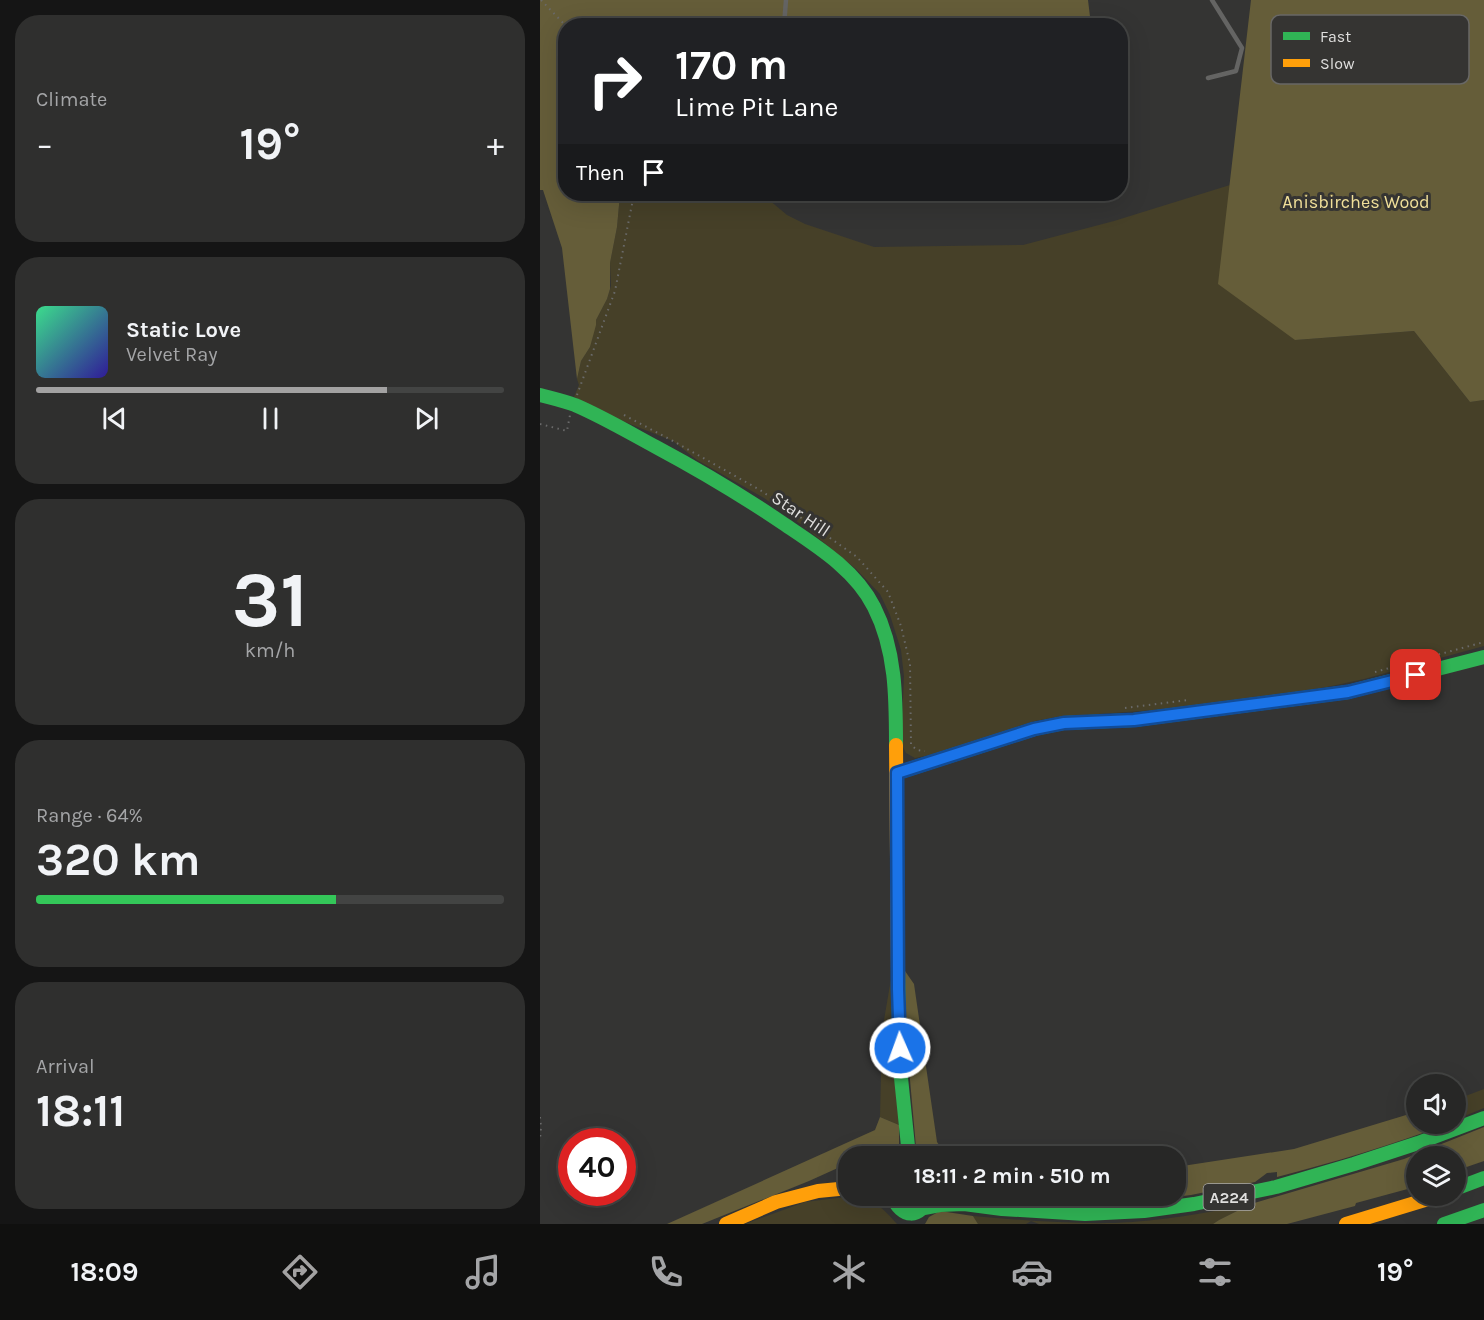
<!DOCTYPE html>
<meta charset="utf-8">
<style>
:root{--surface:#272726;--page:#2f2f2e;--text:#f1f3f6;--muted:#a4a5a7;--line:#434443;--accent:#a3a2a2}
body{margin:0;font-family:Karla,sans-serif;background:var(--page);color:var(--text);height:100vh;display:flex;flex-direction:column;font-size:22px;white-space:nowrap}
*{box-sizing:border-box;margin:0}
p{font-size:20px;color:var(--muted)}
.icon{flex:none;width:33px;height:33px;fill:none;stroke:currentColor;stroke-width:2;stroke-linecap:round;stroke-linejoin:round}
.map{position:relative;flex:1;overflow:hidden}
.sheet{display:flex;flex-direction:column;gap:15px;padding:15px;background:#151515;width:540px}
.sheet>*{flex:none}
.guide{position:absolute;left:18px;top:18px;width:570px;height:183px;border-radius:24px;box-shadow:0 6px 24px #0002,0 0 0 2px var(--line);background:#202124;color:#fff;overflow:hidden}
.controls{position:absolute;left:866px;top:1074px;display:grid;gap:12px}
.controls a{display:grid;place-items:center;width:60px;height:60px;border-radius:50%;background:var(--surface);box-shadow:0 6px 24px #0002,0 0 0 2px var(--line);font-size:30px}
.speed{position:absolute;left:18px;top:1128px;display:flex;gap:12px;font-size:30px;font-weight:700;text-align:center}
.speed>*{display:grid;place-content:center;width:78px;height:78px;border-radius:50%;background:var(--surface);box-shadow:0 6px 24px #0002,0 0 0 2px var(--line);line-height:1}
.speed .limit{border:9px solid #d22;background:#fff;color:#111}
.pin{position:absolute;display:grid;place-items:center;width:51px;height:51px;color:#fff;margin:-26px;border-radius:12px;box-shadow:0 3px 9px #0006}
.me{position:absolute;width:66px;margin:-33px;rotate:358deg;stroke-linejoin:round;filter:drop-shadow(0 0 4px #0008)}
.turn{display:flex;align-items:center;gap:21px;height:126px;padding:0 18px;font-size:27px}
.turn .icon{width:78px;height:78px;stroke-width:2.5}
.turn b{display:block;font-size:42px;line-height:51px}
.then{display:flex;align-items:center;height:57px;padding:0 18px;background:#0003;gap:12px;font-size:22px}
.big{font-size:45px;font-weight:700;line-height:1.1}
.sheet .tile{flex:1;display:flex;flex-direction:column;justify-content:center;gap:9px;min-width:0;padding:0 21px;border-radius:24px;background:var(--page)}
.sheet .dial{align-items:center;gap:0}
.dial b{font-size:78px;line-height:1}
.song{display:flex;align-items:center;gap:18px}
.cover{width:72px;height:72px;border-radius:9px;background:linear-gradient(135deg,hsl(150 70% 55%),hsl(250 70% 35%))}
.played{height:6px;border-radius:3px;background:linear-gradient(90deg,var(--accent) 75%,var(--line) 75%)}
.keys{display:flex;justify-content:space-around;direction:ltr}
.heat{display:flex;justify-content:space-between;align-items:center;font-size:33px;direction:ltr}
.charge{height:9px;border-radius:4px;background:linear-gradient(90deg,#34c759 64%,var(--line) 0)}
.trip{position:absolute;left:298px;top:1146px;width:348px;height:60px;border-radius:24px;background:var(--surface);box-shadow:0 6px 24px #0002,0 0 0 2px var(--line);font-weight:700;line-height:60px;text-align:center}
.menu{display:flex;height:96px;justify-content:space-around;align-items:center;background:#10100f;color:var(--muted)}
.menu .icon{width:42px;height:42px}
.menu .on{color:var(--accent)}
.menu b{font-size:27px;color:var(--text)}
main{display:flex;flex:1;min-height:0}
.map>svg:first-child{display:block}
</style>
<main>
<section class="sheet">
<div class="tile"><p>Climate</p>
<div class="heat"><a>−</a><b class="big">19°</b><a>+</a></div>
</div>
<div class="tile">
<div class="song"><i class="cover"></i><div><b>Static Love</b><p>Velvet Ray</p></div></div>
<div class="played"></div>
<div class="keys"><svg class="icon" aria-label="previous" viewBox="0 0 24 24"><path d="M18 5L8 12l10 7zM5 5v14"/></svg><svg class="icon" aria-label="pause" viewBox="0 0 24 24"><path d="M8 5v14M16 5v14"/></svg><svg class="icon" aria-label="next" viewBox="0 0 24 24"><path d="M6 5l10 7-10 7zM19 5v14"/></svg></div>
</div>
<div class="tile dial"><b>31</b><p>km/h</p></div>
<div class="tile"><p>Range · 64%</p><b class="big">320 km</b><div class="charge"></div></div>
<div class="tile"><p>Arrival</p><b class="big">18:11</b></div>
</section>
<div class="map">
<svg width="944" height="1224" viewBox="0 0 944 1224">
<rect width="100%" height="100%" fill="#343433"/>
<path fill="#464028" d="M 690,185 L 755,340 L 874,331 L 930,402 L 944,400 L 944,646 L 824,679 L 787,687 L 714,699 L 629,709 L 517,717 L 495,721 L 396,754 L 375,758 L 366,753 L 361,743 L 364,676 L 361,650 L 350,615 L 340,594 L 316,569 L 266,528 L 224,498 L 157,460 L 133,441 L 80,420 L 34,397 L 39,385 L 37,379 L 41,361 L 50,347 L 56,320 L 67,299 L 71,286 L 70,263 L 77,227 L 80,194 L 222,194 L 247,215 L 265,224 L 334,247 L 483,245 L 574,221 Z
M 352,973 L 353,1062 L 359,1125 L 340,1117 L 342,1032 Z
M 944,1089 L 944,1108 L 915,1120 L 915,1100 Z
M 313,1196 C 336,1201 342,1207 357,1224 L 205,1224 L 265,1202 Z
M 711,1204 L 679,1220 L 673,1224 L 499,1224 L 491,1221 L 486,1224 L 438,1224 L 433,1216 C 480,1220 527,1224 575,1223 C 621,1221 666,1213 711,1204 Z"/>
<path fill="#655d39" d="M 0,0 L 548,0 L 551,25 L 26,26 L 26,194 L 80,194 L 77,227 L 70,263 L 70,289 L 67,299 L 56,320 L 56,325 L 50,347 L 41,361 L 37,379 L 22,248 L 3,190 L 0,190 Z
M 711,0 L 944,0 L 944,400 L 930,402 L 874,331 L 755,340 L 678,284 Z
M 365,971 L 374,984 L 397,1142 L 407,1156 L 380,1156 L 376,1147 L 366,1035 L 363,981 Z
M 876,1112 L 876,1124 L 907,1124 C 852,1145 795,1162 737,1177 L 737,1172 L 727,1173 L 715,1182 L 651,1195 L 595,1202 L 551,1204 L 503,1203 L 457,1199 L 436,1196 L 636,1196 L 636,1167 L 754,1149 Z
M 340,1117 L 359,1125 L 359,1154 L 356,1156 L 309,1156 L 309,1166 L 300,1167 L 269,1181 L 162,1224 L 127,1224 L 335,1130 Z
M 944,1127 L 944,1161 L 915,1171 L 915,1156 L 876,1156 L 875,1187 L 816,1203 L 815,1206 L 747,1224 L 673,1224 L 679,1220 L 711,1204 L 864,1159 Z
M 400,1211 L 433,1216 L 438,1224 L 385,1224 L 389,1217 Z"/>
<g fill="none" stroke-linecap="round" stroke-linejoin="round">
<path stroke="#6a6a6a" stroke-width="2" stroke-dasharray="1.5 4.5" stroke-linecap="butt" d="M 1,0 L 26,26
M 37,395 L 75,291 L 94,194
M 84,415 L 133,441 L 220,490 L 263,519 L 317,557 L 348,592 L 361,626 L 370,664 L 371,745 L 377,750 L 385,751
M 0,424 L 27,431 L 30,415
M 835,672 L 944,642
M 585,708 L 648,700
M 0,1117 L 1,1127 L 0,1139"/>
<path stroke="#646463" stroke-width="4.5" d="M 244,26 L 246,0
M 668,78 L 696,71 L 702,48 L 672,0"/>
<path stroke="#30b455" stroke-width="14" d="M 0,395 C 11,398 24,401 35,405 C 63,417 90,433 116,447 C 159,470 201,495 241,522 C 275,545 315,569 334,607 C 356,650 356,698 356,745
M 357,773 L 494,729 L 524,723 L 594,720 L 808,692 L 944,657
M 358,972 L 360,1068 L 369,1156
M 915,1189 L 944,1178
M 352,1196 C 361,1219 381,1220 389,1196
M 384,1208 L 400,1205 L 424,1204 L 462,1209 L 545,1214 L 604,1211 L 654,1204 L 736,1187 L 814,1164 L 878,1143 L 944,1118
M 904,1224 L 944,1210"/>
<path stroke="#ff9f0a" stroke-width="14" d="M 356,745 L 358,972
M 186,1224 L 236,1202 L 278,1191 L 309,1188
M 806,1224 L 898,1196"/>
</g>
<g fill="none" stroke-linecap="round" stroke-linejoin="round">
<g stroke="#114b97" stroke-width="15">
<path id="route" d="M 360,1048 L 358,989 L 357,773 L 494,729 L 524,723 L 594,720 L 808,692 L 876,675"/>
</g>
<use href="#route" stroke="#1a73e8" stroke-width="10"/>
</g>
<g text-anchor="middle" stroke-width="6" stroke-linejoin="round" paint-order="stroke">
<rect fill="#353432" stroke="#acabaa" stroke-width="1.5" x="663.5" y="1184" width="51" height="26" rx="4.5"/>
<g font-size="16" font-weight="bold" fill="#dfdedd">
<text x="689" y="1203">A224</text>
</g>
<g font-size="18" fill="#f0df99" stroke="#353432">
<text x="816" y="208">Anisbirches Wood</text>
</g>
<g font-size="18" fill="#dfdedd" stroke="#353432">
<text transform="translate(261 514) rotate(34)" y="6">Star Hill</text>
</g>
</g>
<rect x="731" y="15" width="198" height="69" rx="9" fill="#353432" stroke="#686765" stroke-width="1.5"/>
<rect x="743" y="32" width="27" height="8" fill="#30b455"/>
<rect x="743" y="59" width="27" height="8" fill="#ff9f0a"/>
<g font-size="16" fill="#dfdedd">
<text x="780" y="42">Fast</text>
<text x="780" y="69">Slow</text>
</g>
</svg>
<div class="controls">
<a><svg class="icon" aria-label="sound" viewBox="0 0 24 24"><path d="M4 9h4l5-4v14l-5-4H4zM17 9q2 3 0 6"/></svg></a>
<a><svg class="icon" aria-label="layers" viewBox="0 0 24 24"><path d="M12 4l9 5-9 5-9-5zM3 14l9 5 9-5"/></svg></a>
</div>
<div class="speed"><div class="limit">40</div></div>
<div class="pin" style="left:876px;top:675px;background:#d93025"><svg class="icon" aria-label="arrive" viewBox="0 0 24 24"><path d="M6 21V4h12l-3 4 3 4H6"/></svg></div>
<svg class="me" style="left:360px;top:1048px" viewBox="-20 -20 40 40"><circle r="17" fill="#1a73e8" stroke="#fff" stroke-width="3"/><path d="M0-11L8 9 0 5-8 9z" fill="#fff"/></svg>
<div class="trip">18:11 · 2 min · 510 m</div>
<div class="guide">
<div class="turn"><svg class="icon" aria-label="right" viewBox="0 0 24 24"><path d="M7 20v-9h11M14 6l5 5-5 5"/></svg><div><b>170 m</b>Lime Pit Lane</div></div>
<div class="then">Then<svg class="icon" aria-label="arrive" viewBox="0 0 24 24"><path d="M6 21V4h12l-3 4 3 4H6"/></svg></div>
</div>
</div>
</main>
<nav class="menu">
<b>18:09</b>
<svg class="icon on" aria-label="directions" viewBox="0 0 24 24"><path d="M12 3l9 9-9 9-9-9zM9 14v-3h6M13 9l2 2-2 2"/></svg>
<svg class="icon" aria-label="music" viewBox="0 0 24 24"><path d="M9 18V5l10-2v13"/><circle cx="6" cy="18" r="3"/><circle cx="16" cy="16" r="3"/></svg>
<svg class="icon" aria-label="phone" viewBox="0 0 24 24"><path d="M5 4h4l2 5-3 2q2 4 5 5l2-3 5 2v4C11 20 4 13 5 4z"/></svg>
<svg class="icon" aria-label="climate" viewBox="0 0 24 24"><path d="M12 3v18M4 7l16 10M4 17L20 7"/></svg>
<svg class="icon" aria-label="car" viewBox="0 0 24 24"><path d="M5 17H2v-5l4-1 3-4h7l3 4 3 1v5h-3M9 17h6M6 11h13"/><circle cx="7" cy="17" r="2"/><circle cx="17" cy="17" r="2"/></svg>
<svg class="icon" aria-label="filters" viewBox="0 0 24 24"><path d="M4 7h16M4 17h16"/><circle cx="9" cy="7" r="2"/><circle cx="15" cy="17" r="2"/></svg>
<b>19°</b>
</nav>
